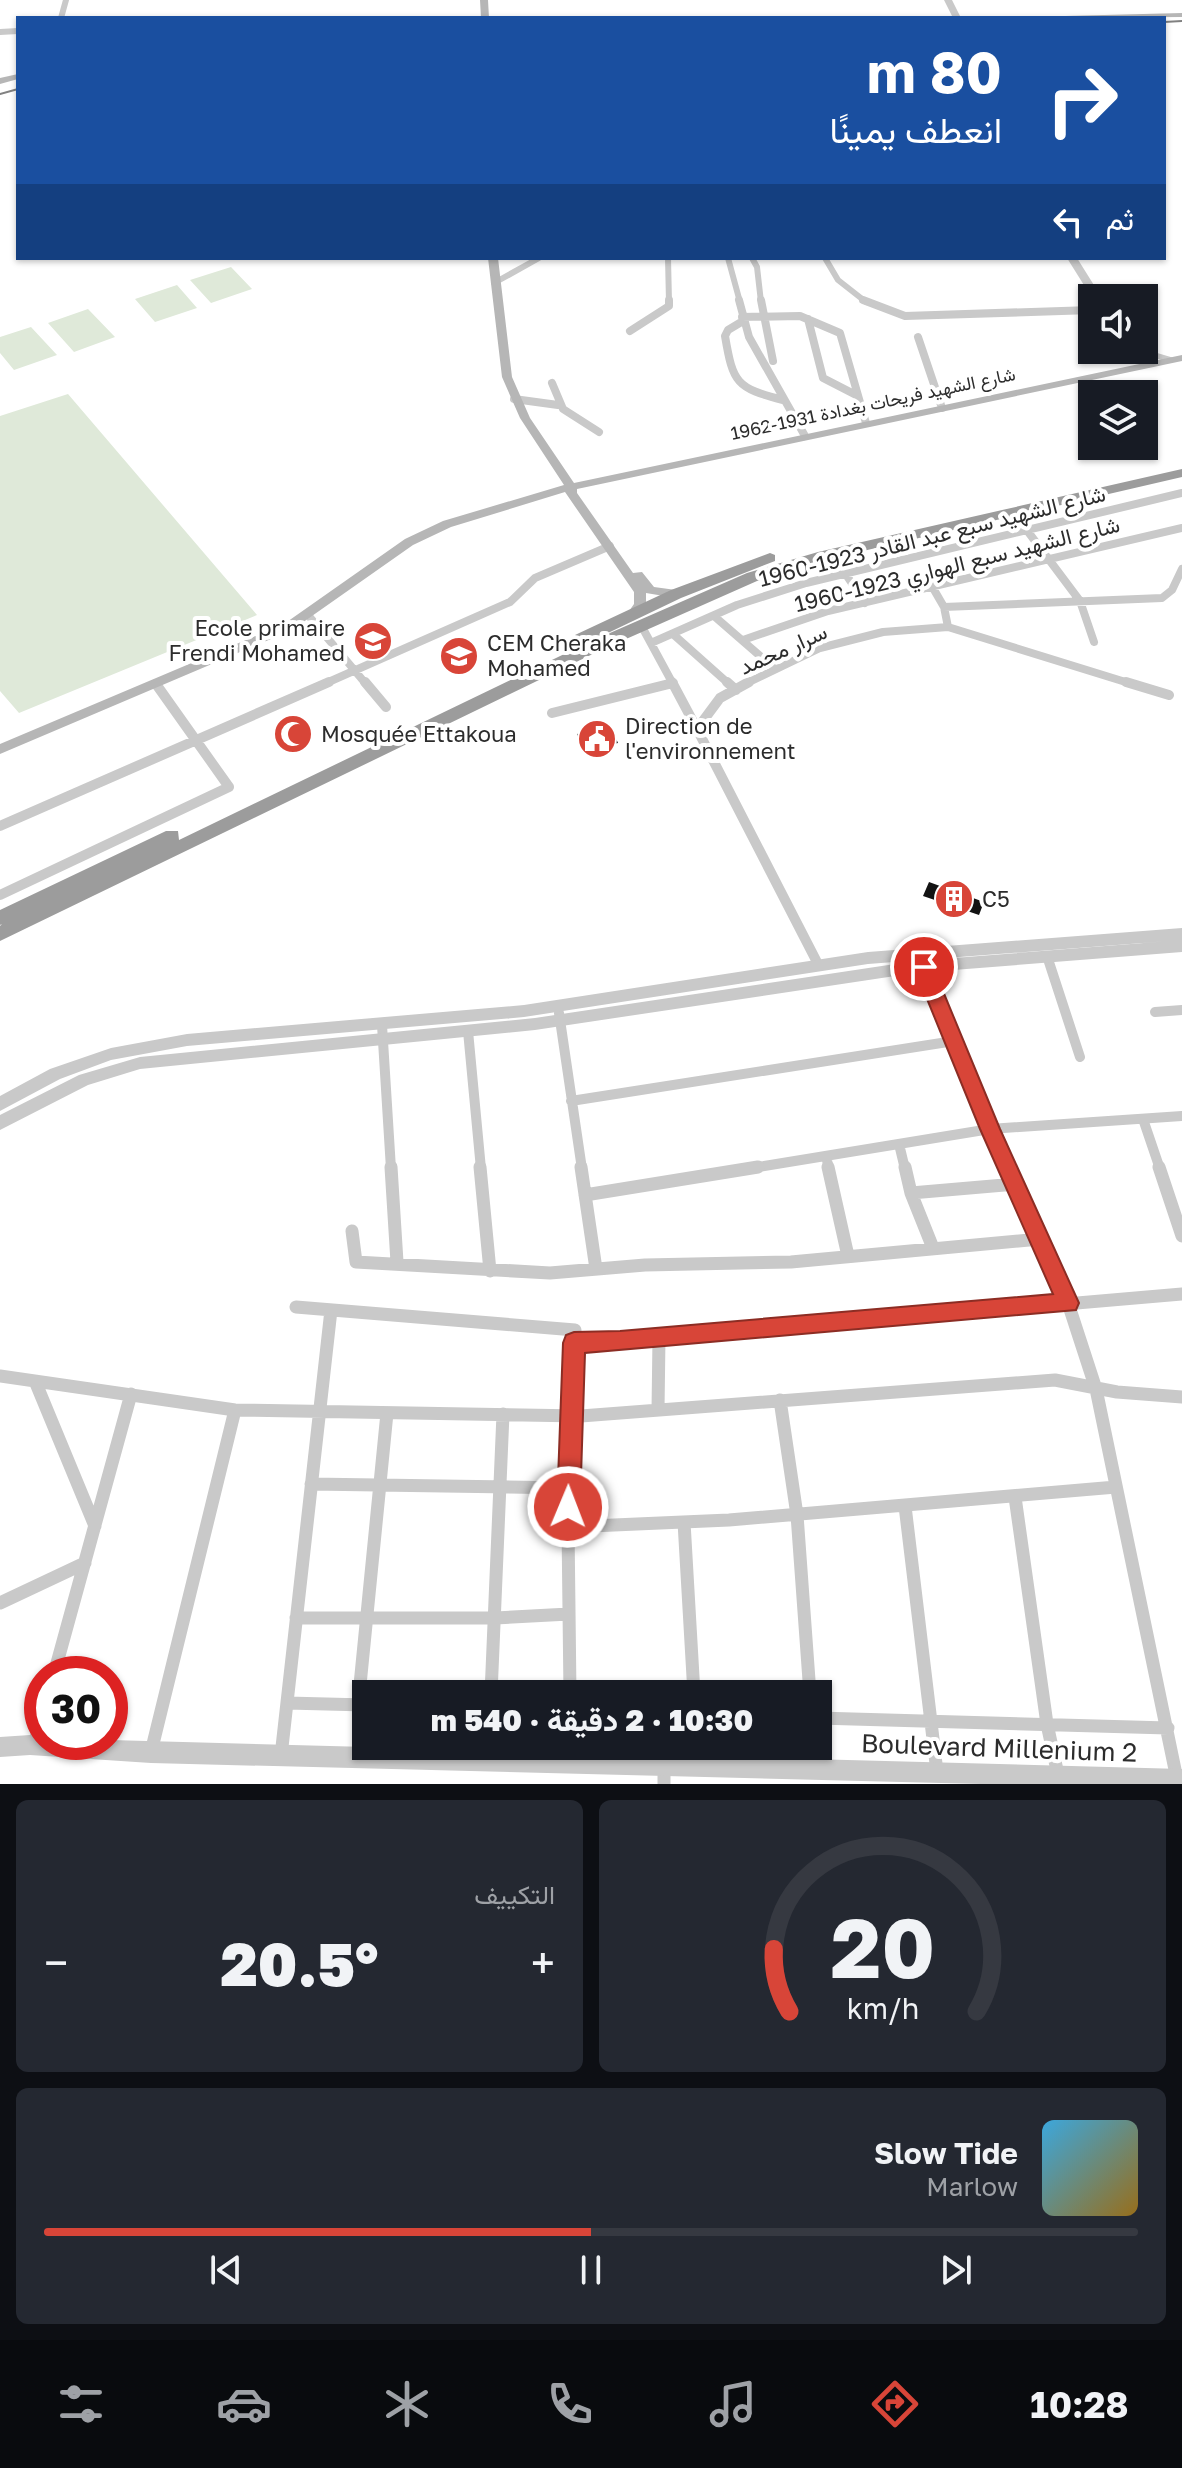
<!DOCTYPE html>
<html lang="ar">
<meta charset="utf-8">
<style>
:root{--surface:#171b24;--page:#242831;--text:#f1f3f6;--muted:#9ea1a6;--line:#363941;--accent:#d84538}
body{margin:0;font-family:"Golos Text",Vazirmatn,sans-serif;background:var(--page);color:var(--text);direction:rtl;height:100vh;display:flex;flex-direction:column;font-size:30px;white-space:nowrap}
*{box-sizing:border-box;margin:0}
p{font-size:26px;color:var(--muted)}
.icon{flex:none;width:44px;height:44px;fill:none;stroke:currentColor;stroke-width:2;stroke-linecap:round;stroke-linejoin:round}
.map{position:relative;height:1784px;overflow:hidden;direction:ltr}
.side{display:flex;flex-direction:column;gap:16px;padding:16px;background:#0d0f14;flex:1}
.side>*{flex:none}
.guide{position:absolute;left:16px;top:16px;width:1150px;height:244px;border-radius:0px;box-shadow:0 2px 6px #0004;direction:rtl;background:#1a4fa0;color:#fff;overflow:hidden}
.controls{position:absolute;left:1078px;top:284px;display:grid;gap:16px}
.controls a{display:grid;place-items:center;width:80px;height:80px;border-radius:0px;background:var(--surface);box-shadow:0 2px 6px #0004;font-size:40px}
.speed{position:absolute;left:24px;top:1656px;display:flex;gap:16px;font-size:40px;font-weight:700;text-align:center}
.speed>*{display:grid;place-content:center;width:104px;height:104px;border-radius:50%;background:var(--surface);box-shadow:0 2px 6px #0004;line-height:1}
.speed .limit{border:12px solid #d22;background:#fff;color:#111}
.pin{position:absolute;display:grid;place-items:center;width:68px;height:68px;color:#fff;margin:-34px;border:4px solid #fff;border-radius:50%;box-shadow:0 2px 8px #0007}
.me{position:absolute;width:88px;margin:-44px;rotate:1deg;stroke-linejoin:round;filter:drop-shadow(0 0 6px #0008)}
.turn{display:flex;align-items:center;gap:28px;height:168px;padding:0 32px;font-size:36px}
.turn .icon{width:104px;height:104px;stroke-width:2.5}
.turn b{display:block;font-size:56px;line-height:68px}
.then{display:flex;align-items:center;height:76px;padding:0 32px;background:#0003;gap:16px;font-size:30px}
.big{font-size:60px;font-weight:800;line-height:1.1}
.side .card{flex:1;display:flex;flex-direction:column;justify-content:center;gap:12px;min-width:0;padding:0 28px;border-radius:12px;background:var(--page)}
.side .dial{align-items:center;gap:0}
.dial svg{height:208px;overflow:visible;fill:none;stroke:var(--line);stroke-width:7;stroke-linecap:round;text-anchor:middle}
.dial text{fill:var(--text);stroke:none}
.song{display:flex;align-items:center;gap:24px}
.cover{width:96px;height:96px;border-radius:12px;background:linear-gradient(135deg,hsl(200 70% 55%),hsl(40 70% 35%))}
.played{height:8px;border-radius:4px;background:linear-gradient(90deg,var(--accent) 50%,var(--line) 50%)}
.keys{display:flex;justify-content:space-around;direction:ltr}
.heat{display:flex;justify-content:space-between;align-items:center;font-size:44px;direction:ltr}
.side .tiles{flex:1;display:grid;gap:16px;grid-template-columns:1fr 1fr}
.card:last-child{grid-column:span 2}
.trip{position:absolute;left:352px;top:1680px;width:480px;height:80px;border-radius:0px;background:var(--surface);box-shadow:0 2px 6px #0004;font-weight:800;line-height:80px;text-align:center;direction:rtl}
.tab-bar{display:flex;height:128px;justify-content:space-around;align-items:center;background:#090b0e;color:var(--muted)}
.tab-bar .icon{width:56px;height:56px}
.tab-bar .current{color:var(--accent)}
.tab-bar b{font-size:36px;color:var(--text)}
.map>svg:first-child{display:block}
</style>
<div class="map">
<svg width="1182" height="1784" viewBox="0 0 1182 1784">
<rect width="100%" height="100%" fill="#fff"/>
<path fill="#dfe9d9" d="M 231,267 L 252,289 L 211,303 L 190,280 Z
M 177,285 L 197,308 L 155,322 L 135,299 Z
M 88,309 L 115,337 L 74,352 L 48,323 Z
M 31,327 L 57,355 L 14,370 L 0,353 L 0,337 Z
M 68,394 L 257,615 L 19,713 L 0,691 L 0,416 Z"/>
<path fill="#131313" d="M 610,725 L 618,743 L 583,750 L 577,734 Z
M 929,882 L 984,902 L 979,915 L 923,896 Z"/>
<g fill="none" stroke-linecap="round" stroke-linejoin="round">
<path stroke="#c9c9c9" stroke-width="6" d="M 61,18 L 66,0
M 0,32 L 18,31
M 668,258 L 669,302
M 728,258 L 740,302
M 752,258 L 757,267 L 761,302
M 825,258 L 838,280 L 866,302
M 494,283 L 539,258"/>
<path stroke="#c9c9c9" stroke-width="8" d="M 739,300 L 749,337 L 805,436
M 761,300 L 773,361
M 863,300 L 905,316 L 1092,310
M 742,317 L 800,316 L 840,333 L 866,423
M 808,319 L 823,378 L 858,396
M 743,321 L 728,330 L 725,336 C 733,383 736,388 783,400
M 630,331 L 669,306 L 669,300
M 918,337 L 942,408
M 552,383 L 563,409 L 599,432
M 514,399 L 558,405
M 1026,529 L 1080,601 L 1094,642
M 845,573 L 865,603
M 933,588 L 944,607 L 948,627
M 944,607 L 1162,598 L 1172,590 L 1182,569
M 308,615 L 366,684
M 714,616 L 774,668
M 641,625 L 673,684
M 674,635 L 729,684
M 743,640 L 828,611 L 1182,528
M 651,643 L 737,605 L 806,583 L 1182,493
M 324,684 L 510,602 L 535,578 L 610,546
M 745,684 L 820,648 L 883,632 L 948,627 L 1132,684"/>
<path stroke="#c9c9c9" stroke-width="10" d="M 365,682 L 386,707
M 672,682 L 697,729 L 720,698 L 749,682
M 727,682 L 736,690
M 1126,682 L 1169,695
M 552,713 L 673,683
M 697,729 L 819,966
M 0,826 L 329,682
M 0,895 L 229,787 L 156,684
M 919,953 L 1008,1169
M 1047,956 L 1080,1057
M 1155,1012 L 1182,1010
M 559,1013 L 582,1169
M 382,1025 L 391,1169
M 468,1031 L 481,1169
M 571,1101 L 954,1041
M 1143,1119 L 1160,1169
M 899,1144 L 905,1169
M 826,1156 L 829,1169
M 746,1169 L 990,1129 L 1182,1116"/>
<path stroke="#c9c9c9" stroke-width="13" d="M 391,1167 L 397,1262
M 480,1167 L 490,1271
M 581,1167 L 596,1269
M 828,1167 L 848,1256
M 905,1167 L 911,1193 L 933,1248
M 1007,1167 L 1068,1303 L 1096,1389 L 1178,1784
M 1159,1167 L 1182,1236
M 911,1193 L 1016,1184
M 585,1195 L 758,1167
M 352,1231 L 356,1262 L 550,1273 L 645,1265 L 791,1262 L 1040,1239
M 296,1307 L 575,1330 L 568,1527 L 570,1694
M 574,1343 L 620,1342 L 1182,1294
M 0,1376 L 235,1410 L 581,1416 L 1055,1380 L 1117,1392 L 1182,1397
M 35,1381 L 95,1526
M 780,1400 L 797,1515 L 810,1694
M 658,1410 L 659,1338
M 311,1484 L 569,1488
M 1015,1497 L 1047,1724 L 1060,1784
M 905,1506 L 937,1772
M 684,1522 L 694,1694
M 568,1527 L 729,1520 L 1116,1487
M 0,1603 L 85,1563
M 296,1618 L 495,1618 L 569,1614
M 54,1674 L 131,1394
M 491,1694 L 503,1414
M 287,1703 L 366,1705
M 358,1705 L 387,1413
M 818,1718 L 1168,1728
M 34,1745 L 42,1717
M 571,1746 L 571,1763
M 699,1746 L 701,1766
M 814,1746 L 815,1769
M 151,1752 L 235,1410
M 281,1756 L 331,1310
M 664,1765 L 664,1784"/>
<path fill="#c9c9c9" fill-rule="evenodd" d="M 944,0 L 952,0 L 961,18 L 953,18 Z
M 1067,258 L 1077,258 L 1102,298 L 1092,298 Z
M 1144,349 L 1174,358 L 1175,360 L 1170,363 L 1132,350 Z
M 1182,928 L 1182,940 L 868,964 L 524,1017 L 187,1046 L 111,1060 L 60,1079 L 0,1111 L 0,1096 L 50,1069 L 111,1048 L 187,1034 L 524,1005 L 868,952 Z
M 1182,940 L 1182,952 L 915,973 L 535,1030 L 140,1069 L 88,1085 L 0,1130 L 0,1115 L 79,1075 L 140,1057 L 535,1018 L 915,961 Z
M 30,1735 L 42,1736 L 42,1742 L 110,1740 L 1182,1769 L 1182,1784 L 981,1784 L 151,1763 L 30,1755 L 0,1757 L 0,1737 Z"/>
<path fill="#b6b6b6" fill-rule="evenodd" d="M 480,0 L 488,0 L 489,18 L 481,18 Z
M 1182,13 L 1182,17 L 1061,18 L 1065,16 Z
M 18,74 L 18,79 L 0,84 L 0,78 Z
M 488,258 L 498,258 L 512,377 L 530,418 L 574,483 L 1182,355 L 1182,361 L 577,489 L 577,493 L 633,573 L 642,572 L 654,587 L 676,590 L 682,594 L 676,598 L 646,593 L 646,604 L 637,617 L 633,618 L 627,614 L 634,604 L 634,592 L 565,492 L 451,527 L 413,545 L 292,630 L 0,754 L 0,744 L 284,624 L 405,539 L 443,521 L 564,485 L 520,418 L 502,377 Z"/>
<path fill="#9c9c9c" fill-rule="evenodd" d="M 1182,469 L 1182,477 L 820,561 L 757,581 L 599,651 L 0,941 L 0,926 L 2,924 L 0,925 L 0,910 L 166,831 L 178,831 L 179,840 L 587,643 L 747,573 L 818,552 Z
M 770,553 L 775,555 L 775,561 L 681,598 L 587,643 L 575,643 L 573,639 L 575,635 L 671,590 Z"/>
<path stroke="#818181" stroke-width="2" d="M 1164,22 L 1182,21
M 0,94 L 18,89"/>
</g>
<path fill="#d84538" stroke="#8c2d24" stroke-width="2" d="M 924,959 L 930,961 L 933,967 L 1000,1129 L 1079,1303 L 1076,1310 L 585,1353 L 580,1507 L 577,1516 L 568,1519 L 560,1516 L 557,1507 L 563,1343 L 566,1335 L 574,1332 L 620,1331 L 1053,1294 L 980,1129 L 914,967 L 917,961 Z"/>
<defs>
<g id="school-disc" transform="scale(2)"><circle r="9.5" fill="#d84538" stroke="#fff"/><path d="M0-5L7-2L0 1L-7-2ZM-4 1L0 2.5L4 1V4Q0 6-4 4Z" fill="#fff"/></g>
<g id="mosque-disc" transform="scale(2)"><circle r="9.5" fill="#d84538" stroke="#fff"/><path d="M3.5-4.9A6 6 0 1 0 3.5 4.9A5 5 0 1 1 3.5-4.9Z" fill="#fff"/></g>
<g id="civic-disc" transform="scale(2)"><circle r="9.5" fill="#d84538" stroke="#fff"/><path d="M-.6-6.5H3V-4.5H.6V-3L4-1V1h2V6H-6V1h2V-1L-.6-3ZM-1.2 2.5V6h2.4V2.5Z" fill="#fff"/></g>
<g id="building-disc" transform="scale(2)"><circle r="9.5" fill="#d84538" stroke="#fff"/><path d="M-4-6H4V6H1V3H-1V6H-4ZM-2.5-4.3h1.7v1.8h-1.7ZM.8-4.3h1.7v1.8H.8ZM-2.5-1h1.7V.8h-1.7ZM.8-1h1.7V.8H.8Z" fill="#fff"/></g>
</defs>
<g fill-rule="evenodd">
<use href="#school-disc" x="373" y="641"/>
<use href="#school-disc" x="459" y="656"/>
<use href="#mosque-disc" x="293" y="734"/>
<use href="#civic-disc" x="597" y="739"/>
<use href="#building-disc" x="954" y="899"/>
</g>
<g text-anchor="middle" stroke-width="8" stroke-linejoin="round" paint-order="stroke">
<g font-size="18" fill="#2c2c2c" stroke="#fff">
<text transform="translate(873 404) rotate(-12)" y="6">شارع الشهيد فريحات بغدادة 1931-1962</text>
</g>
<g font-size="22" fill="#2c2c2c" stroke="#fff">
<text transform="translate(932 536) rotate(-14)" y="8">شارع الشهيد سبع عبد القادر 1923-1960</text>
<text transform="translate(957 564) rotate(-14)" y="8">شارع الشهيد سبع الهواري 1923-1960</text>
<text transform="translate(783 649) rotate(-24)" y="8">سرار محمد</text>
</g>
<g font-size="22" fill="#2c2c2c" stroke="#fff" text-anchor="start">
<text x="345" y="636" text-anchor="end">Ecole primaire<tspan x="345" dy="25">Frendi Mohamed</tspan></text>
<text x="487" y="651">CEM Cheraka<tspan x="487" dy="25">Mohamed</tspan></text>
<text x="625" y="734">Direction de<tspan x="625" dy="25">l'environnement</tspan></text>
<text x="321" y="742">Mosquée Ettakoua</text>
<text x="982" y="907">C5</text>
</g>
<g font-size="26" fill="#2c2c2c" stroke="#fff">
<text transform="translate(999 1748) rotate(2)" y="9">Boulevard Millenium 2</text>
</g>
</g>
</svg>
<div class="controls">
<a><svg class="icon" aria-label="sound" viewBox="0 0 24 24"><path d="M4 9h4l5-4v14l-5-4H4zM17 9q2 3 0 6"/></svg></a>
<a><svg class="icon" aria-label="layers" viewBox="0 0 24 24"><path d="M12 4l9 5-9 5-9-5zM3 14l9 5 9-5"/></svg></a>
</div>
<div class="speed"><div class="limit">30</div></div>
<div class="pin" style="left:924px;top:967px;background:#d93025"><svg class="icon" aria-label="arrive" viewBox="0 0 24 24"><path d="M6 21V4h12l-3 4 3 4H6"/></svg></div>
<svg class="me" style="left:568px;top:1507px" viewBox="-20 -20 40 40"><circle r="17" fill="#d84538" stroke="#fff" stroke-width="3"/><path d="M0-11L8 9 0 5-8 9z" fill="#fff"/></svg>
<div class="trip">10:30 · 2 دقيقة · 540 m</div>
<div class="guide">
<div class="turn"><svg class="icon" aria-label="right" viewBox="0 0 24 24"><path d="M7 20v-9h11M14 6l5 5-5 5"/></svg><div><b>80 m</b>انعطف يمينًا</div></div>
<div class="then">ثم<svg class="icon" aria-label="left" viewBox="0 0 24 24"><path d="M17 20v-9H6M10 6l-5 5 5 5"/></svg></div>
</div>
</div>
<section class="side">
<div class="tiles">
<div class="card dial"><svg viewBox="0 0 100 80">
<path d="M14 69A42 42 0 1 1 86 69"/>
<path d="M14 69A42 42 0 0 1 8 45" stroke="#d84538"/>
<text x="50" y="56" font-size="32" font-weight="700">20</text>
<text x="50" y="72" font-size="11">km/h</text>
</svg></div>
<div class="card"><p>التكييف</p>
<div class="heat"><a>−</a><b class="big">20.5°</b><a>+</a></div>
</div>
<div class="card">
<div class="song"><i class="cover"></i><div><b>Slow Tide</b><p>Marlow</p></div></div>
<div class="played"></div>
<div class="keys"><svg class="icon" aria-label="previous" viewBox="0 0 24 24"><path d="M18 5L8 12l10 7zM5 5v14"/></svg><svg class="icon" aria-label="pause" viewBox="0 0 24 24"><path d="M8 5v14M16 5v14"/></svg><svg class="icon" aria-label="next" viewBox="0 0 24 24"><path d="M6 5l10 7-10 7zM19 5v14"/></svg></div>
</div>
</div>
</section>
<nav class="tab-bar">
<b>10:28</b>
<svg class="icon current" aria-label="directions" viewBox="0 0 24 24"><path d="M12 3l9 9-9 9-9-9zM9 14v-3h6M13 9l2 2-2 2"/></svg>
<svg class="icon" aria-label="music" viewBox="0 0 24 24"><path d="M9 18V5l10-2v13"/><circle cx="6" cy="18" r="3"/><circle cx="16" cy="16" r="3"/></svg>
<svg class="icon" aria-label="phone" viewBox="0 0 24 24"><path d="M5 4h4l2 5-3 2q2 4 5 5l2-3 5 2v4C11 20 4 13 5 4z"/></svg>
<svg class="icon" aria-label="climate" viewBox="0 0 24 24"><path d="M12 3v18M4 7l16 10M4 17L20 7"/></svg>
<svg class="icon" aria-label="car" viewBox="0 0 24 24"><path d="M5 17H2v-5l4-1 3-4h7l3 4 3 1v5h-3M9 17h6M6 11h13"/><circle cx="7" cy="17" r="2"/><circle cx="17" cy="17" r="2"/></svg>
<svg class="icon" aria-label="filters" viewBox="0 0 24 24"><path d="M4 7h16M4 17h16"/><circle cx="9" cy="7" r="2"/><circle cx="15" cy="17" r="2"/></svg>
</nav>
